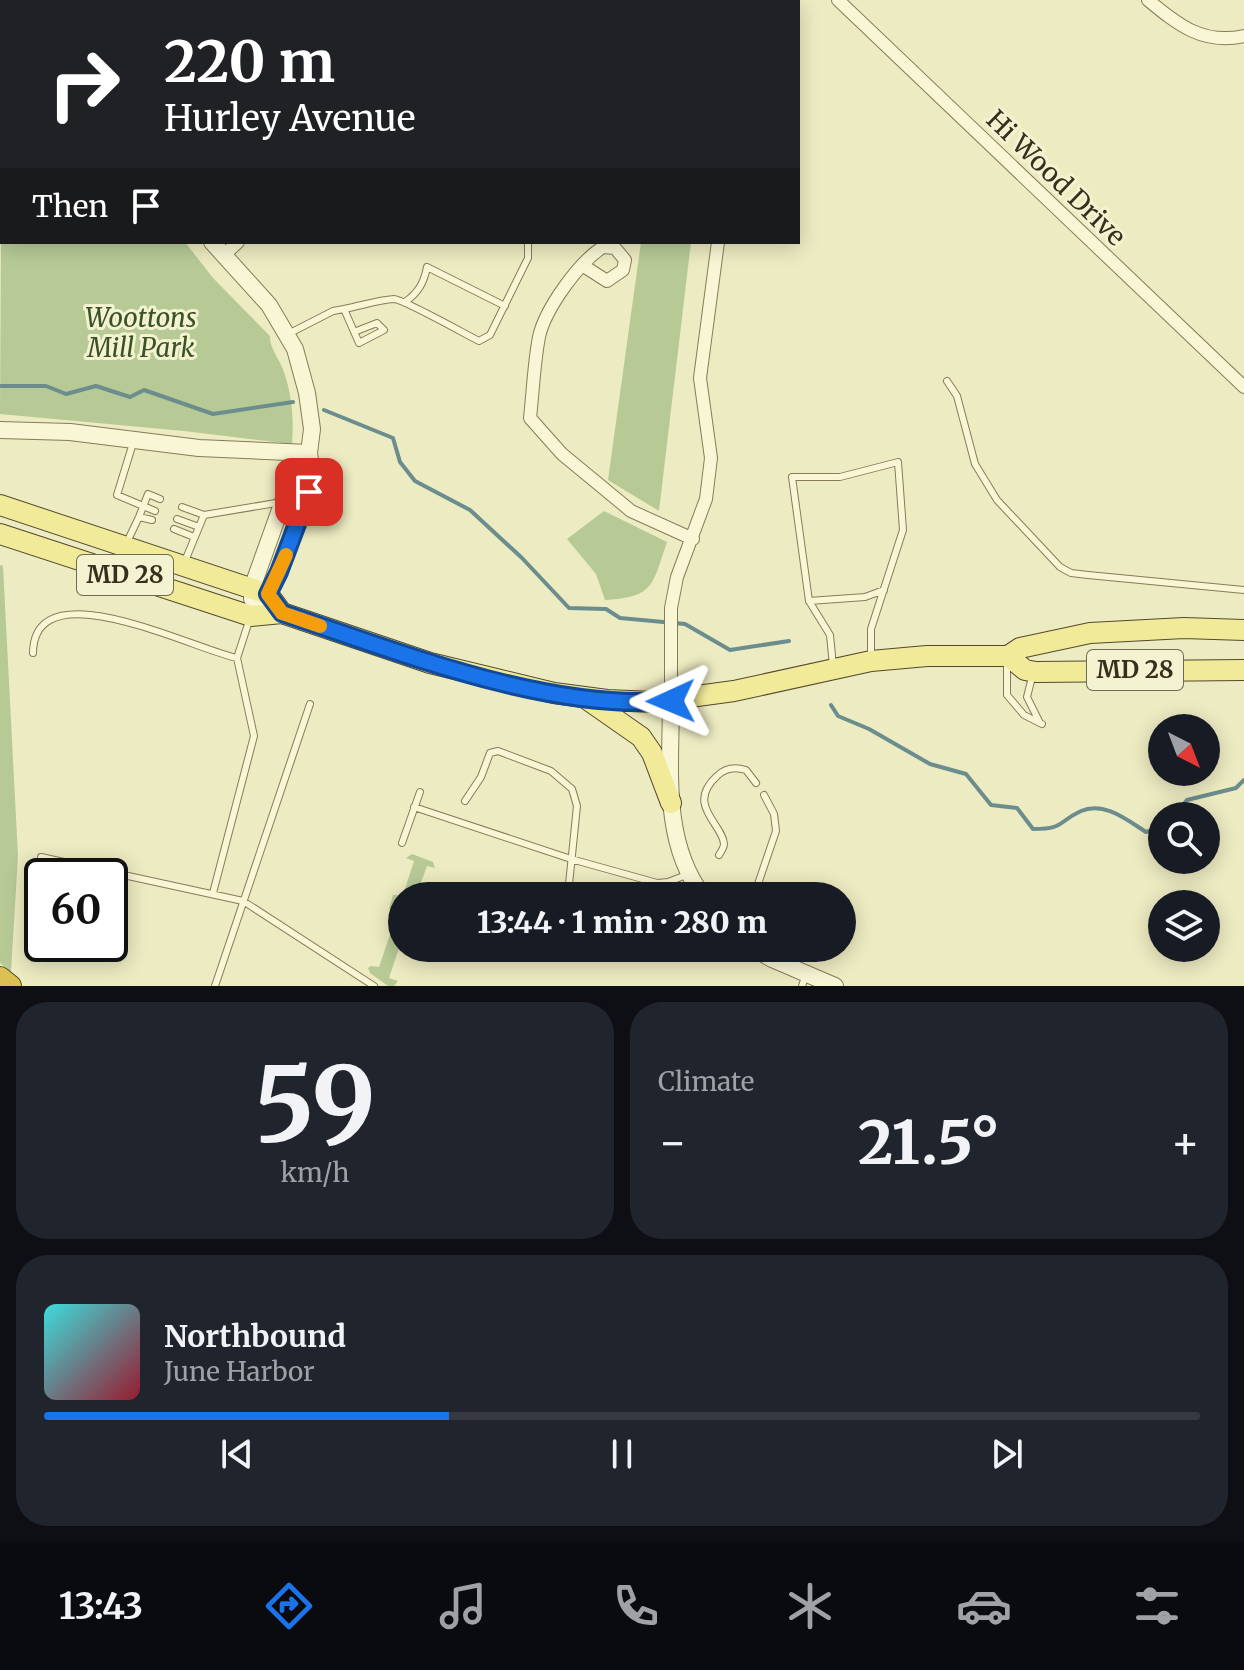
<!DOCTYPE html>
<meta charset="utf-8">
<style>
:root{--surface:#171b24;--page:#20242c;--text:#f1f3f6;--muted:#9ea1a6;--line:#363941;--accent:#1a73e8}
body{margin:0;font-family:Merriweather,serif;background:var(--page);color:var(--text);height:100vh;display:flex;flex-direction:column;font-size:30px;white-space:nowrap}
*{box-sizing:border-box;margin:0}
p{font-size:26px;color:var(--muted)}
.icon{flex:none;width:44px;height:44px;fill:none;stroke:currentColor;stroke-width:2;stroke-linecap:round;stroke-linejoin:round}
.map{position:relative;height:986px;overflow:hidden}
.drawer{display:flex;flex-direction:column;gap:16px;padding:16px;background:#0d0f14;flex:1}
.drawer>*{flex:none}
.top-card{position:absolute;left:0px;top:0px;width:800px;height:244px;box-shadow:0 4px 20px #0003;background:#202124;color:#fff;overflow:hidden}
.needle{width:52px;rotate:138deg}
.buttons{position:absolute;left:1148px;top:714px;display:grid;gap:16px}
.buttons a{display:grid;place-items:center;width:72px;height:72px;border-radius:50%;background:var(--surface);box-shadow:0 4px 20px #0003;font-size:40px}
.speed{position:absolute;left:24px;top:858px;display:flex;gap:16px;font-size:40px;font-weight:700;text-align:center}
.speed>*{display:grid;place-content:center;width:104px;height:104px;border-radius:50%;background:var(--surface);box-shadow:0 4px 20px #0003;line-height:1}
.speed .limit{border:4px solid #111;border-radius:12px;background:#fff;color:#111}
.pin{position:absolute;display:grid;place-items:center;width:68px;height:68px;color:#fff;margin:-34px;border-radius:16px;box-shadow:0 4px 12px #0006}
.me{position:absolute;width:88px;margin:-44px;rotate:269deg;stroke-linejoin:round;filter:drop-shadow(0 0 6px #0008)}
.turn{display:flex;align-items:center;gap:28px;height:168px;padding:0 32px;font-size:36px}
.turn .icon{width:104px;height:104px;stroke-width:2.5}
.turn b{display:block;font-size:56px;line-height:68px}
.then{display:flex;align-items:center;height:76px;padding:0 32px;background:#0003;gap:16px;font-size:30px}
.big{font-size:60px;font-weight:800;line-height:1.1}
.drawer .card{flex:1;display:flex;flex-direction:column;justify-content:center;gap:12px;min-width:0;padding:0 28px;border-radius:32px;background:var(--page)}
.drawer .dial{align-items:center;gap:0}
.dial b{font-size:104px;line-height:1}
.song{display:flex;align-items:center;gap:24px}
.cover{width:96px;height:96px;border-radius:12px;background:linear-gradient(135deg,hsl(180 70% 55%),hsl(350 70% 35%))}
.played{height:8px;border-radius:4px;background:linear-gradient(90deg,var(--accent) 35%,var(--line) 35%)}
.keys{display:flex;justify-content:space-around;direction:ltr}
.heat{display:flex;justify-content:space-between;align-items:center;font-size:44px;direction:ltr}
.drawer .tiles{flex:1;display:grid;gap:16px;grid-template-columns:1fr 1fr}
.card:last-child{grid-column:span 2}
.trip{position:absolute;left:388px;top:882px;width:468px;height:80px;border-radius:40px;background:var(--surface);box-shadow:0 4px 20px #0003;font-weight:800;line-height:80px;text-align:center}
.tab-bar{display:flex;height:128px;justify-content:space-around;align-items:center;background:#090b0e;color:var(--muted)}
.tab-bar .icon{width:56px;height:56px}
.tab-bar .current{color:var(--accent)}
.tab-bar b{font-size:36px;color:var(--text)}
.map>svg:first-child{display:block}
</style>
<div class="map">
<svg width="1244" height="986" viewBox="0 0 1244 986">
<rect width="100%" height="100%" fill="#edebc1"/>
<path fill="#b7ca96" d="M 2,69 L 2,242 L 185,242 L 213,278 L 270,336 C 269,347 280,360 284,372 C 292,395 294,420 292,444 L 184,431 L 0,414 Z
M 641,242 L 691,242 L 659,511 L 608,480 Z
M 604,511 L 667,542 C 652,585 655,597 605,600 L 596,574 L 567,539 Z
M 0,565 L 3,566 L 18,856 L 11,972 L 0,963 Z
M 412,854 L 433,862 L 435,868 L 427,866 L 416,896 L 402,896 L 402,939 L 389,978 L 398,981 L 394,986 L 388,986 L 370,973 L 368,968 L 371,966 L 379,967 L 397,914 L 389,909 L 393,895 L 403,895 L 414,861 L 406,858 Z"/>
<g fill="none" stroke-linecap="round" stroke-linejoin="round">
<path stroke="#6b8d8d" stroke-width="4" d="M 0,386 L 46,386 L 66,394 L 96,386 L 130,397 L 144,390 L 213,414 L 293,402
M 324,410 L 393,438 L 400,462 L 415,481 L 470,510 L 522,558 L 569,608 L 606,609 L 620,618 L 685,624 L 730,650 L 789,641
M 831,705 L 838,716 L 869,729 L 930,764 L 966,774 L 991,805 L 1017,808 L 1033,829 C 1065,829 1057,822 1081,811 C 1104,801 1127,820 1146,832 L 1162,827
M 1174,816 L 1187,800 L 1236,788 L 1244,780"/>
<g stroke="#867c59" stroke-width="8">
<path id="service" d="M 20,0 L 21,2
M 405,302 C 418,293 424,283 427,267 L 505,306
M 344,309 C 360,306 378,300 394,299 C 403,299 465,334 479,341 L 490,335 L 528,258 L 528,242
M 290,333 L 333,311 L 344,309 L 359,343 L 384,330 L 377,323 L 354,332
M 947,381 L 957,396 L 975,464 L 997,500 L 1060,567 L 1071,573 L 1088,575 L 1244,590
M 133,443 L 117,495 L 155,511
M 182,507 L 204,515
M 177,519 L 199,527
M 152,520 L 139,517 L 148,494 L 160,499
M 174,529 L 194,537
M 127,542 L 139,517
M 185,561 L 204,515 L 282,502
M 809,601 L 865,597 L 884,590
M 33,653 C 34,567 195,650 237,658
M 1007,664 L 1007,695 L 1024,715 L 1042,724
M 833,666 L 830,635 L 809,601 L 792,477 L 840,477 L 898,462 L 903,530 L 871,629 L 871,658
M 1032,677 L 1027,697 L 1039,721
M 465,801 L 481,777 L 490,753 L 498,751 L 551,771 L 572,789 L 577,806 L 568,894
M 414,807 L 571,859 L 657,883 L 668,882 L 689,874
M 402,843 L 420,792
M 719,855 C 721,852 724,847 724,844 C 723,824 685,805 717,776 C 725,768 736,767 746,770 L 756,783
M 213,893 L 254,736 L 237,658 L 250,618
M 733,895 L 744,895 L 757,887 L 776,831 L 774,814 L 764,795
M 42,904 L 35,896 L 41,857 L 243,901 L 374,986
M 215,986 L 310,704
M 802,986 L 806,974"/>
</g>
<g stroke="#867c59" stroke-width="14">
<path id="minor" d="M 468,0 L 473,2
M 838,0 L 1244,387
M 1148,0 C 1178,25 1203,45 1244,36
M 243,2 L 246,0
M 224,255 L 238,242
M 582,265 L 607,281 L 623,270 L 625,260 L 615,248 L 603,247 C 579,262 545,309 539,337 C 534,363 533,391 530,418 L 562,454 L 631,511 L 693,539
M 671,701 L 671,608 L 677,577 L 706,499 L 711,458 L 700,378 L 718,242"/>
</g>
<g stroke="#867c59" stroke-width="18">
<path id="tertiary" d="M 59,0 L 60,2
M 212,242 L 269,305 L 295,349 L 307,393 L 312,429 L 309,453 L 313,480 L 279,572 L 268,594 L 251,616
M 0,430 L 70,432 L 199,448 L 309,453
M 252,599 L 252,588 L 294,471 L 309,453
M 671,701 C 671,766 661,841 703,896
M 753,948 L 772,959 L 835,986"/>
</g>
<g stroke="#54492e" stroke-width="22">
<path id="primary" d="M 0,505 L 268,594 L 282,613
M 0,534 L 251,616 L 282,613 L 430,663 L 554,693 L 607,700 L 653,702 L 734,691 L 871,661 L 927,656 L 1008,656 L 1020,648 L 1090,633 L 1184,628 L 1244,630
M 1008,656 L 1025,670 L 1036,672 L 1244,670
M 588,700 L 641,737 L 652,753 L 671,803"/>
</g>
<g stroke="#54492e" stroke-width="24">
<path id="motorway" d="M 0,978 L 10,986"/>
</g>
<use href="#service" stroke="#f8f6d4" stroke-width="6"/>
<use href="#minor" stroke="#f8f6d4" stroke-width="12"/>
<use href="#tertiary" stroke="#f8f6d4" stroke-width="16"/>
<use href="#primary" stroke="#f0ea99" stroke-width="20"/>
<use href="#motorway" stroke="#dbc153" stroke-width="22"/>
</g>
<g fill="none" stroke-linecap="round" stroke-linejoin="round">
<g stroke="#114b97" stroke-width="20">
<path id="route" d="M 309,492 L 279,572 L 268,594 L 282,613 C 400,652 544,711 671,701"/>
</g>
<use href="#route" stroke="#1a73e8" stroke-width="14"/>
<path stroke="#f59e0b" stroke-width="14" d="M 286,555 L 268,594 L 282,613 L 320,626"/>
</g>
<g text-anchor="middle" stroke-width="6" stroke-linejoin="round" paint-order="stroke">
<g fill="#f4f3d1" stroke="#6f6a53" stroke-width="2">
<rect x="77" y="555" width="96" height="40" rx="6"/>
<rect x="1087" y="650" width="96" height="40" rx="6"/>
</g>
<g font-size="24" font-weight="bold" fill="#362f1d">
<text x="125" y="583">MD 28</text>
<text x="1135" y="678">MD 28</text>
</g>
<g font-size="26" fill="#362f1d" stroke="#f4f3d1">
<text transform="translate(1056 178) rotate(44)" y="9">Hi Wood Drive</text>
</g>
<g font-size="26" font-style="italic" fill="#3b5224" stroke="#f4f3d1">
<text x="141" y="327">Woottons<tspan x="141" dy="30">Mill Park</tspan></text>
</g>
</g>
</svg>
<div class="buttons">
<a><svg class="needle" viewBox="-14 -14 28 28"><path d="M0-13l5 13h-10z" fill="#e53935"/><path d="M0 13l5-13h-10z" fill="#9ea1a6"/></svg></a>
<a><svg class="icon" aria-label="search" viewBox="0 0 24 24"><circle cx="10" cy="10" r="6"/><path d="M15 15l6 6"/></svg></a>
<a><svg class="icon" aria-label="layers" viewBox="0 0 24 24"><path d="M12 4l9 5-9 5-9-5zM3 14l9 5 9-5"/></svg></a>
</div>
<div class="speed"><div class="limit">60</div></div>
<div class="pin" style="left:309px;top:492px;background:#d93025"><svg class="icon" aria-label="arrive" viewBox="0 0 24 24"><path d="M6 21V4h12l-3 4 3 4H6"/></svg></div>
<svg class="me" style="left:671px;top:701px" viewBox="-20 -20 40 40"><path d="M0-17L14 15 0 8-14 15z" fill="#1a73e8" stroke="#fff" stroke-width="4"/></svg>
<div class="trip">13:44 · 1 min · 280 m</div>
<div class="top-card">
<div class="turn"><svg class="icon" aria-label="right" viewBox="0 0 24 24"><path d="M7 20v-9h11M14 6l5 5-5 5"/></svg><div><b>220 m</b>Hurley Avenue</div></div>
<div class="then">Then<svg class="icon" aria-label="arrive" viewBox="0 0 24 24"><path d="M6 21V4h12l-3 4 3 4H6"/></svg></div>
</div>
</div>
<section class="drawer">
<div class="tiles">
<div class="card dial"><b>59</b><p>km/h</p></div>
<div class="card"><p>Climate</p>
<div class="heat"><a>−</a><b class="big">21.5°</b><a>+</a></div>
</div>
<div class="card">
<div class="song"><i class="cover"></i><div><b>Northbound</b><p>June Harbor</p></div></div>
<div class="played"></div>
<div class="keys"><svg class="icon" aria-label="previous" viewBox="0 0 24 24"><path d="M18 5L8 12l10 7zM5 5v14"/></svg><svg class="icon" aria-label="pause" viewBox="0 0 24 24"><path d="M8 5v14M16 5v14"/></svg><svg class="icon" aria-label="next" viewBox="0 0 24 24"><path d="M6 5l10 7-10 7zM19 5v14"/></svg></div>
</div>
</div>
</section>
<nav class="tab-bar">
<b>13:43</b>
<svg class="icon current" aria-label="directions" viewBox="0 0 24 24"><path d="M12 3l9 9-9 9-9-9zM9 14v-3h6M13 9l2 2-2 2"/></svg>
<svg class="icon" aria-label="music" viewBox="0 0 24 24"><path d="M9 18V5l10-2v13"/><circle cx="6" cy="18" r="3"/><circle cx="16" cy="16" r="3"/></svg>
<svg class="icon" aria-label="phone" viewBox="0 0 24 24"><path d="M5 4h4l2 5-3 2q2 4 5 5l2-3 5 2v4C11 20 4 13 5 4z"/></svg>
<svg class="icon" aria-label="climate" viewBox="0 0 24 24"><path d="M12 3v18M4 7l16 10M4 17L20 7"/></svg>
<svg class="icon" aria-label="car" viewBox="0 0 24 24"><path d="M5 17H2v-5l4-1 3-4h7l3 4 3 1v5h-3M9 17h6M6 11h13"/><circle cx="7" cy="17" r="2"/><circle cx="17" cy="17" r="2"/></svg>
<svg class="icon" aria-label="filters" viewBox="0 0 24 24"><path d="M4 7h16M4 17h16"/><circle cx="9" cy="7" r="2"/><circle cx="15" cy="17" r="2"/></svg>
</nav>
